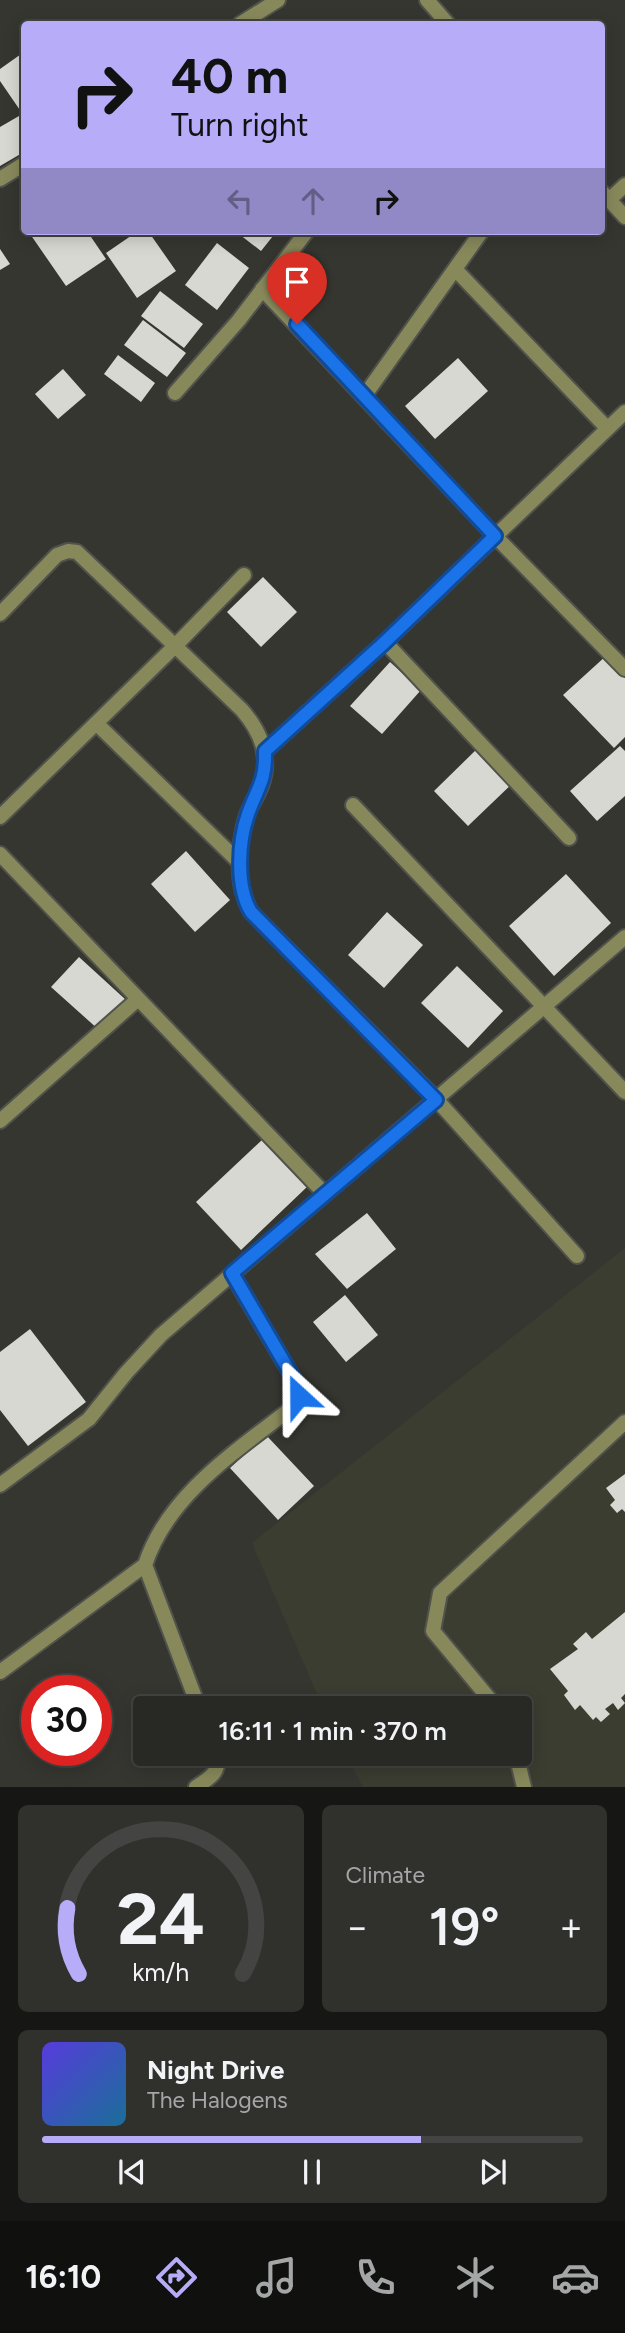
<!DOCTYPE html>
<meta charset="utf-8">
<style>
:root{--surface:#282825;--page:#30302d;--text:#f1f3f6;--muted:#a5a6a7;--line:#444442;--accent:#b6acf8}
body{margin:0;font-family:Figtree,sans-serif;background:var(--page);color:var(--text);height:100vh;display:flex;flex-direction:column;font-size:26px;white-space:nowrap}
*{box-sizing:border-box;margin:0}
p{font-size:23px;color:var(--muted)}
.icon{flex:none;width:38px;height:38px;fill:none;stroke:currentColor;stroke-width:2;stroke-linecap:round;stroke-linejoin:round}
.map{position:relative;height:1787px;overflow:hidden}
.details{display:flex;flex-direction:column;gap:18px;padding:18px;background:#161614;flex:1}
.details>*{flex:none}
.top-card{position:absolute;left:21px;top:21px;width:584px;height:214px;border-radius:7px;box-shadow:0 4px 18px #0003,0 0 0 2px var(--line);background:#b6acf8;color:#111;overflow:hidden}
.speed{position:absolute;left:21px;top:1675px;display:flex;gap:14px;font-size:35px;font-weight:700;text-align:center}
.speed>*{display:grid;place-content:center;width:91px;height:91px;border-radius:50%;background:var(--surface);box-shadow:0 4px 18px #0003,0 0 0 2px var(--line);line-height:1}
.speed .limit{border:10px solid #d22;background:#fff;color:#111}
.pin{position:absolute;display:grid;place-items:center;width:60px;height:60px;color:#fff;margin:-72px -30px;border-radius:50% 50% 50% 0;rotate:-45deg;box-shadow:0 0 7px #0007}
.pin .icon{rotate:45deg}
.me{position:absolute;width:77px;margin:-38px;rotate:336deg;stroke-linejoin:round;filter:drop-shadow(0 0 5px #0008)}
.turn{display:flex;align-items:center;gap:24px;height:147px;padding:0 35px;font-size:32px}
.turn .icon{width:91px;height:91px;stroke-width:2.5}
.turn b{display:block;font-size:49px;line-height:60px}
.lanes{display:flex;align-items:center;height:66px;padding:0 35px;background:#0003;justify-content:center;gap:35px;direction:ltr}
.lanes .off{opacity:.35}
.big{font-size:52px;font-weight:600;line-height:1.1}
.details .widget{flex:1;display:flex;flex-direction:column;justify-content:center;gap:10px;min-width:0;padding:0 24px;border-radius:10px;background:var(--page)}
.details .dial{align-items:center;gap:0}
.dial svg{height:182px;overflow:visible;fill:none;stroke:var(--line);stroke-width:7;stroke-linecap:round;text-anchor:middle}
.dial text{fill:var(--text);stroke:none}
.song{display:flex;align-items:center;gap:21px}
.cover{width:84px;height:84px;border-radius:10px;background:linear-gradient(135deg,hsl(250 70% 55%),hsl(200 70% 35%))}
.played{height:7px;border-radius:4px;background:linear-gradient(90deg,var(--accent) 70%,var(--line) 70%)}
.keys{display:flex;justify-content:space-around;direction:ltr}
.heat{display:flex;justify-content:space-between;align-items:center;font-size:38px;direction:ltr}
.details .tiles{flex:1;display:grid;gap:18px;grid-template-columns:1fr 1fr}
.widget:last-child{grid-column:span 2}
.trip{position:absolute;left:133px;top:1696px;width:399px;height:70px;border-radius:7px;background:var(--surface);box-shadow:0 4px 18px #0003,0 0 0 2px var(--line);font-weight:600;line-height:70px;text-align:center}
.dock{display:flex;height:112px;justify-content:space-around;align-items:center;background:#10100f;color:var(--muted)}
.dock .icon{width:49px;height:49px}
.dock .selected{color:var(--accent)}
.dock b{font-size:32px;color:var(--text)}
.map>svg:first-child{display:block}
</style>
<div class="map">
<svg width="625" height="1787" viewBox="0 0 625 1787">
<rect width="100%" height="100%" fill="#363631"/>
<path fill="#3c3d31" d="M 625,1248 L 625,1787 L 363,1787 L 346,1754 L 520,1754 L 520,1708 L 323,1708 L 252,1543 Z"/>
<path fill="#d7d8d1" d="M 24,52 L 24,116 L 0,81 L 0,69 Z
M 19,116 L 24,125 L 24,152 L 0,166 L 0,127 Z
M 28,231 L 87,231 L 106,259 L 66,286 Z
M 138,231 L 148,231 L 176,271 L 137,298 L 106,253 Z
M 235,231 L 277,231 L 261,251 Z
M 217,243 L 249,268 L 217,310 L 185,285 Z
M 0,249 L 10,264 L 0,270 Z
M 160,291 L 203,324 L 184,348 L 141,316 Z
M 143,320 L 186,353 L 167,377 L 124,345 Z
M 118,355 L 155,383 L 141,402 L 104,374 Z
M 458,358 L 488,391 L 435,439 L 405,406 Z
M 63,369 L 86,395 L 58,419 L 35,394 Z
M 263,577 L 297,612 L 261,647 L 227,612 Z
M 607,655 L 625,674 L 625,737 L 614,748 L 563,695 Z
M 390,662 L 421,690 L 382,734 L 350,706 Z
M 480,746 L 514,782 L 468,826 L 434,791 Z
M 620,746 L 625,751 L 625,796 L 597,821 L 570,791 Z
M 186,851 L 230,900 L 195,932 L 151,884 Z
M 566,874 L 611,923 L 554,976 L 509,926 Z
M 387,912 L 423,945 L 384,988 L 348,955 Z
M 79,957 L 126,1000 L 99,1030 L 51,987 Z
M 457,966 L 503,1011 L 468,1048 L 421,1003 Z
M 263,1139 L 308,1186 L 241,1250 L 196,1202 Z
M 367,1213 L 396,1249 L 347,1289 L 315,1254 Z
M 345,1295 L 378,1335 L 346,1362 L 313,1322 Z
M 30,1329 L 86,1402 L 28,1446 L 0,1410 L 0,1352 Z
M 266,1435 L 314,1486 L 278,1520 L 230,1468 Z
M 625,1474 L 625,1512 L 622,1509 L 617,1513 L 610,1505 L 615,1500 L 606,1488 Z
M 625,1612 L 625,1694 L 621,1698 L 625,1703 L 618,1710 L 613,1703 L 605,1709 L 610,1714 L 601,1722 L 596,1717 L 593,1720 L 580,1705 L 575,1710 L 564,1695 L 568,1691 L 550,1669 L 578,1649 L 573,1644 L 586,1632 L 592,1639 Z"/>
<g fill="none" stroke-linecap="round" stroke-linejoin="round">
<g stroke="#52524d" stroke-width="18">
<path id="service" d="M 497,1708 L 433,1631 L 440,1593 L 625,1422
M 516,1754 L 524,1787"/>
</g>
<g stroke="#52524d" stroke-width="18">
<path id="minor" d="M 427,0 L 448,24
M 240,24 L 278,0
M 0,179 L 24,164
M 602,192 L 625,217
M 609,200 L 625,185
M 455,269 L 607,428
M 262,289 L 495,536 L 625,669
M 175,393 L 239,320 L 307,231
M 365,395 L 482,231
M 0,614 L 57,555 L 68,551 L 77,552 L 242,710 C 260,731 272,757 261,786 C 257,796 251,805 247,815 C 238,844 235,885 251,912 L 436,1099 L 577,1256
M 385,642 L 569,838
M 96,723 L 240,863
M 265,751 L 385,642 L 625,412
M 353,805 L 625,1092
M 0,817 L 175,646 L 244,575
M 0,854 L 325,1194
M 0,1121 L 138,999
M 0,1485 L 89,1419 L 126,1373 L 161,1335 L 625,937
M 0,1672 L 145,1565
M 199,1708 L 145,1565 C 168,1494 238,1450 294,1406 L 299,1396 L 298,1386 L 232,1274
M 196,1787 C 211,1777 220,1773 217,1754"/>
</g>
<use href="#service" stroke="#88895b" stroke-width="14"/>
<use href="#minor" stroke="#88895b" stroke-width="14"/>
</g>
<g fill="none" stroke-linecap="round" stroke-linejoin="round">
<g stroke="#114b97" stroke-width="18">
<path id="route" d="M 297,324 L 495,536 L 385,642 L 265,751 C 266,782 257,788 248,814 C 238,842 236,887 251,912 L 436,1100 L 232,1273 L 298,1386 L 299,1396"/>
</g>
<use href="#route" stroke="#1a73e8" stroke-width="12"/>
</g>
</svg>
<div class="speed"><div class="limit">30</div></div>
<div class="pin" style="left:297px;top:324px;background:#d93025"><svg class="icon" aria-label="arrive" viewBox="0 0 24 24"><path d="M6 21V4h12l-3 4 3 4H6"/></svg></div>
<svg class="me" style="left:299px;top:1396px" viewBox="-20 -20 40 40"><path d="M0-17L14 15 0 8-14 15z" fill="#1a73e8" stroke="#fff" stroke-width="4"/></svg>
<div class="trip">16:11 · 1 min · 370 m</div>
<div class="top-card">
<div class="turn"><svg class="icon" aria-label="right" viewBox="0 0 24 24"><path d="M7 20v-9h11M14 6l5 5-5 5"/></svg><div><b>40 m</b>Turn right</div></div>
<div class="lanes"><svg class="icon off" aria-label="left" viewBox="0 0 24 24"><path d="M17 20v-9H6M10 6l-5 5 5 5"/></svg><svg class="icon off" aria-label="ahead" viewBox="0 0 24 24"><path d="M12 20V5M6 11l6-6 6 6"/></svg><svg class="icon" aria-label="right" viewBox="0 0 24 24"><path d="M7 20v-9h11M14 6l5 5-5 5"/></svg></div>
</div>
</div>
<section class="details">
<div class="tiles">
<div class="widget dial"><svg viewBox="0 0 100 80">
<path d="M14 69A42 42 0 1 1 86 69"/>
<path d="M14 69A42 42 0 0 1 9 40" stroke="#b6acf8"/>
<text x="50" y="56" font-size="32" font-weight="700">24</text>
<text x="50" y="72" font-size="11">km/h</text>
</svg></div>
<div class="widget"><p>Climate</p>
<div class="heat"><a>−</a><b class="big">19°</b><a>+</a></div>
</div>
<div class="widget">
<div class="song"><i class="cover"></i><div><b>Night Drive</b><p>The Halogens</p></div></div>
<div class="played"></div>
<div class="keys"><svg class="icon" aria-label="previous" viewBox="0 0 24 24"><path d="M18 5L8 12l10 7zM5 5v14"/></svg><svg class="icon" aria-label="pause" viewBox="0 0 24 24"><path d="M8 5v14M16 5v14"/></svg><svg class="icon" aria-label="next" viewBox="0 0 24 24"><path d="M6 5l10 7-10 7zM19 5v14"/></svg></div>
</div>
</div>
</section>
<nav class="dock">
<b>16:10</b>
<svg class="icon selected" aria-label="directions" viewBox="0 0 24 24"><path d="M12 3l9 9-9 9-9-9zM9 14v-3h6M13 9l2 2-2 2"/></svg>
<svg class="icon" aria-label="music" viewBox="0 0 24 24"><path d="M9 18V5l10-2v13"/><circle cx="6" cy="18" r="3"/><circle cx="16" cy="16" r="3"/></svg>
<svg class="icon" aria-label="phone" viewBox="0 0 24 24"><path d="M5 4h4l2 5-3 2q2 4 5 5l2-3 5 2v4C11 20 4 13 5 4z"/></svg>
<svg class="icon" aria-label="climate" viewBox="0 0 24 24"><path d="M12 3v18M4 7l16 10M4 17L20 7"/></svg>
<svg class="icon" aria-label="car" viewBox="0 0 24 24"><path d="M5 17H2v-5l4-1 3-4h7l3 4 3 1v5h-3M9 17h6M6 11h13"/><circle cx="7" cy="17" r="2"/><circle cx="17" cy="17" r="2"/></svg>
</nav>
